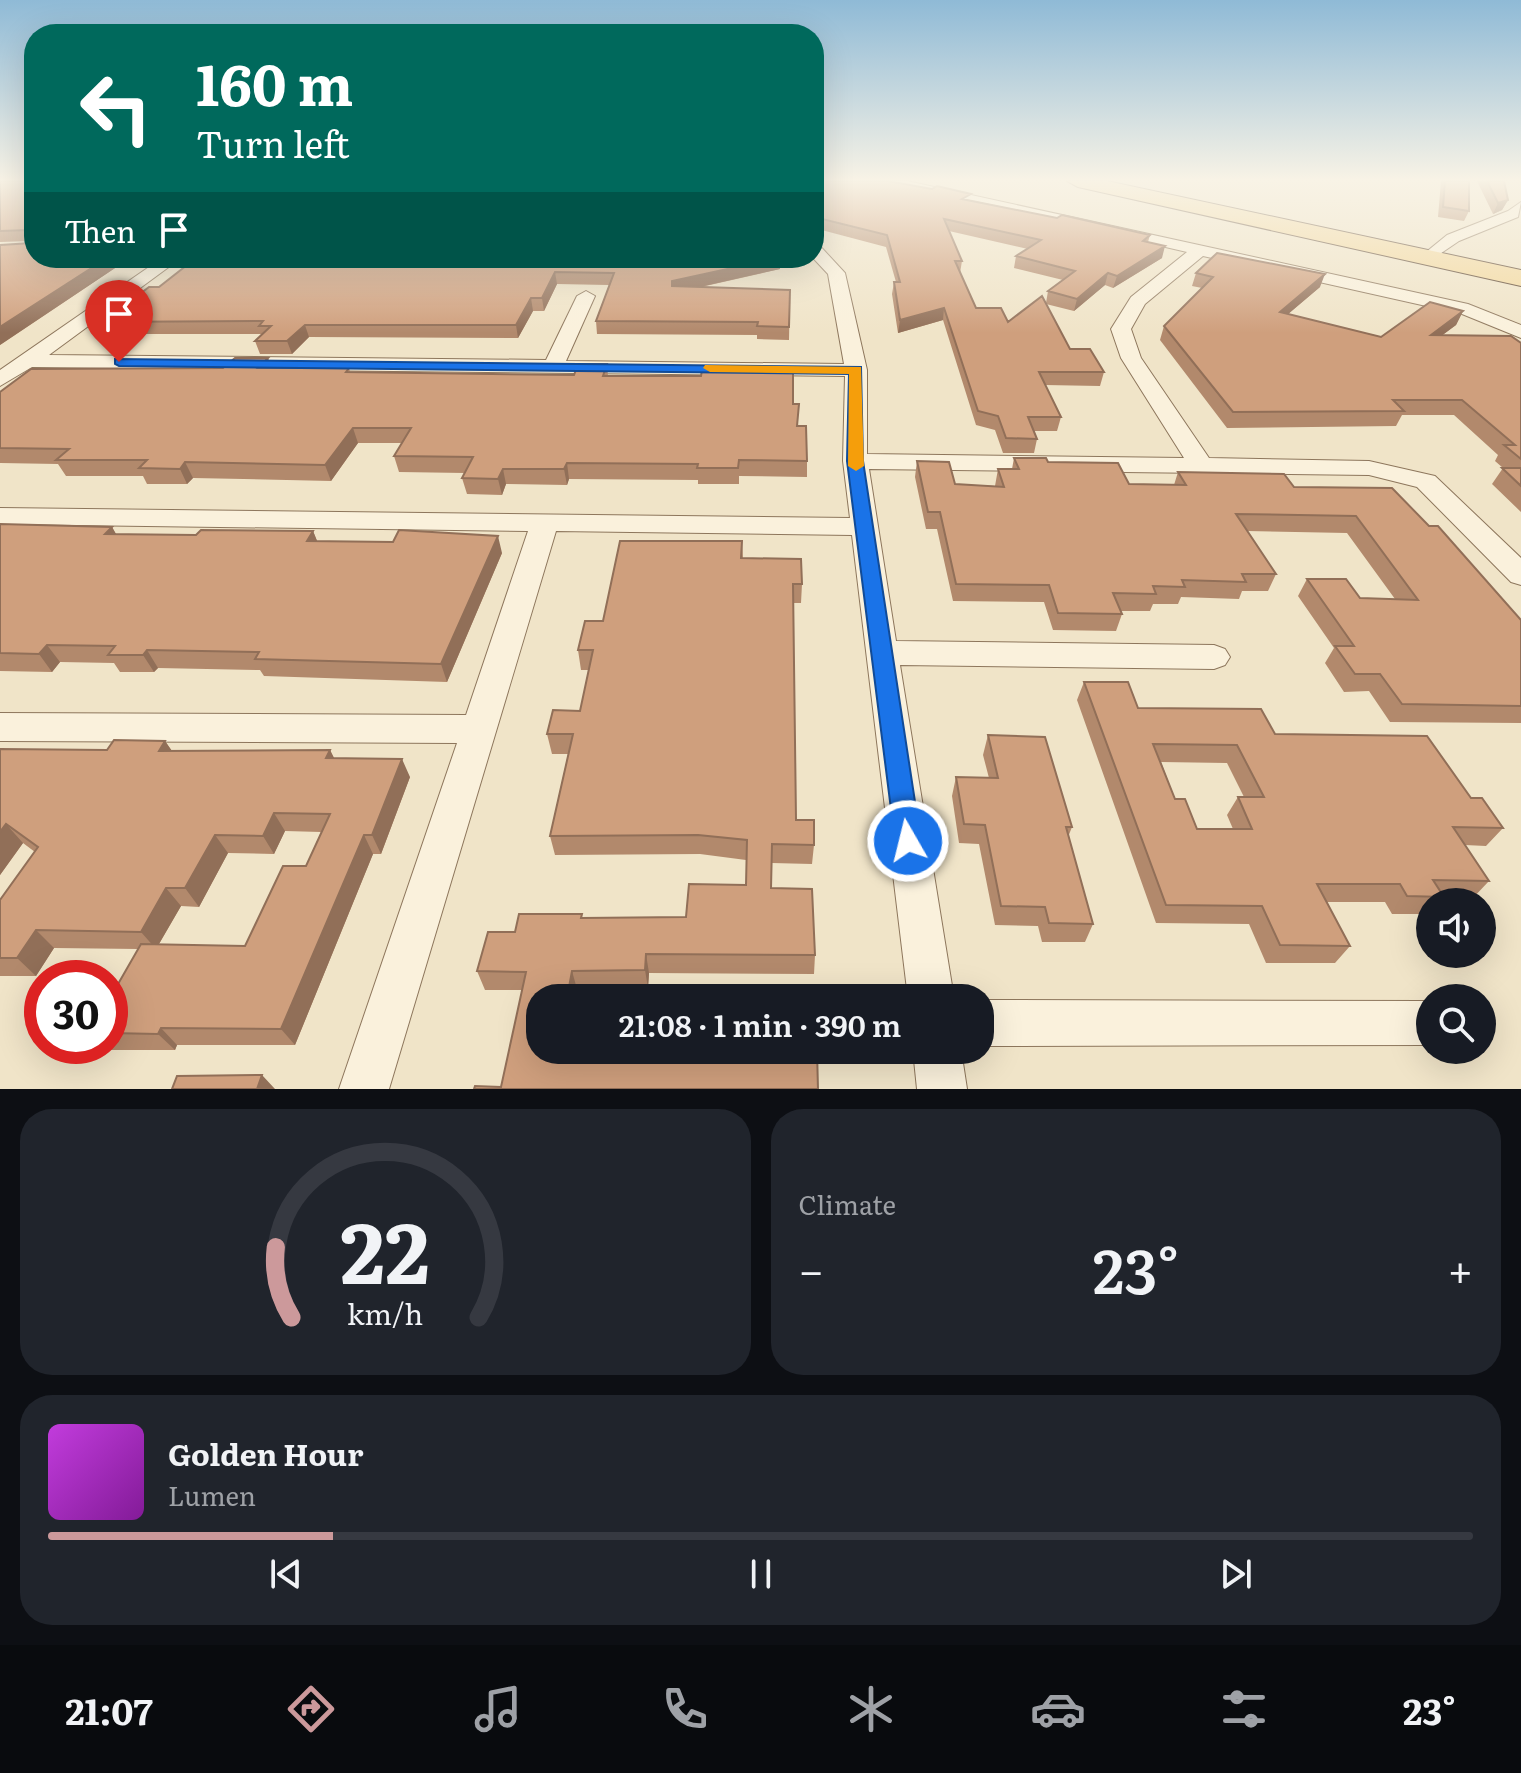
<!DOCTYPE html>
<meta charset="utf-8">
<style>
:root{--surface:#171b24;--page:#20242c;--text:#f1f3f6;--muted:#9ea1a6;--line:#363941;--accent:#cc999b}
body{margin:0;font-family:Literata,serif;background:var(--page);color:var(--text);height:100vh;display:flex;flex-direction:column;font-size:30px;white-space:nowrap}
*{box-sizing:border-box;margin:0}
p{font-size:26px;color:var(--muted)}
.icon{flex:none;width:44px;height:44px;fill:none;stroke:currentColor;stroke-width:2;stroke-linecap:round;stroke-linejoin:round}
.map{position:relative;height:1089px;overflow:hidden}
.side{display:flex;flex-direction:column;gap:20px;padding:20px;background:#0d0f14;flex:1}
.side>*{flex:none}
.top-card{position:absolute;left:24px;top:24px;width:800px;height:244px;border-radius:32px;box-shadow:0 8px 32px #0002;background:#00695c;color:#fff;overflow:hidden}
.buttons{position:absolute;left:1416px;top:888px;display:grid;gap:16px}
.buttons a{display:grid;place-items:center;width:80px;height:80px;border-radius:50%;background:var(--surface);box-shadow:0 8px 32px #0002;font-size:40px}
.speed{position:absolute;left:24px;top:960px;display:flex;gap:16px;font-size:40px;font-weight:700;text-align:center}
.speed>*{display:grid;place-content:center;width:104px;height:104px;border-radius:50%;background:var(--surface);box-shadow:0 8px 32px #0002;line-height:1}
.speed .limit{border:12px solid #d22;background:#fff;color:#111}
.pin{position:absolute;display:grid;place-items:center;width:68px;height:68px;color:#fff;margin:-82px -34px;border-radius:50% 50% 50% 0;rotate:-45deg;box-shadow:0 0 8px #0007}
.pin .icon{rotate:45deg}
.me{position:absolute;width:88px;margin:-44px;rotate:352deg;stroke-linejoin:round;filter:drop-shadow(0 0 6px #0008)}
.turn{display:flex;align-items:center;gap:28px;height:168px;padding:0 40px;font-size:36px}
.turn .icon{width:104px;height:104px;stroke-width:2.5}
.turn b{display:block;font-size:56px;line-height:68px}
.then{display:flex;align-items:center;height:76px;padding:0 40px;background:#0003;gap:16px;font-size:30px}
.big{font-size:60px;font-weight:600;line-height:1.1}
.side .card{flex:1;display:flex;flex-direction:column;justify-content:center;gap:12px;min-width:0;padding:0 28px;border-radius:32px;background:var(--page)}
.side .dial{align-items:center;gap:0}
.dial svg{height:208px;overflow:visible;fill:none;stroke:var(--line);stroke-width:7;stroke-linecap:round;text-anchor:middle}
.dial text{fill:var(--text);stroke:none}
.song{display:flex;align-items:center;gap:24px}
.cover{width:96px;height:96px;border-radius:12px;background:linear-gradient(135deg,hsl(290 70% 55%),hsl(290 70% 35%))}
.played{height:8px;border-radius:4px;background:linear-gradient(90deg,var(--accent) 20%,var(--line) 20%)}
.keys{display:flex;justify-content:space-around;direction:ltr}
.heat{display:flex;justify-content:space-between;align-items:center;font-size:44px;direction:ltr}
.side .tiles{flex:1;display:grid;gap:20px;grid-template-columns:1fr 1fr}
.card:last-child{grid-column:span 2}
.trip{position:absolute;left:526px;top:984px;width:468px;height:80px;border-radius:32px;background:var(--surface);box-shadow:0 8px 32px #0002;font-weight:600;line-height:80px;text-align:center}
.dock{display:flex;height:128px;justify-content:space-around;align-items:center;background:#090b0e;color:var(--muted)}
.dock .icon{width:56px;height:56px}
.dock .current{color:var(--accent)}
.dock b{font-size:36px;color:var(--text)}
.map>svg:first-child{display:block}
</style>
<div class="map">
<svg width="1521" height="1089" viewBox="0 0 1521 1089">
<rect width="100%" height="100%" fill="#f0e4c8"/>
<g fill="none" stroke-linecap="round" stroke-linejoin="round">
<g stroke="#8d765c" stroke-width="2">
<path id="minor" d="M 882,181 L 907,181 L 1468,304 L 1521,325 L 1521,338 L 1462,314 L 1203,256 L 1145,304 L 1131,329 L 1141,358 L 1209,458 L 1369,461 L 1435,476 L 1521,558 L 1521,585 L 1511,582 L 1417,487 L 1369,475 L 869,469 L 896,641 L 1214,645 L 1225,649 L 1230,657 L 1225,665 L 1214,669 L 900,665 L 954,998 L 908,998 L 852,535 L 556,531 L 389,1089 L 339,1089 L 457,743 L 0,741 L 0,713 L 466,715 L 528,531 L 0,524 L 0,508 L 850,518 L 843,461 L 845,376 L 32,367 L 0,386 L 0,370 L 162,258 L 181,258 L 49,355 L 546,360 L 577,296 L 586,291 L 595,296 L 566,361 L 844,364 L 828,274 L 813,258 L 814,244 L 820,246 L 845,273 L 867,370 L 867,454 L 1184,458 L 1121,358 L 1111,329 L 1131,297 L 1187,252 Z
M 1521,202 L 1518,217 L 1459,241 L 1428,262 L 1420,257 L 1447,235 L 1508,211 Z
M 980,1000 L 1425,1001 L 1430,1003 L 1430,1045 L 980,1046 Z
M 913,1050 L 961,1050 L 967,1089 L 917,1089 Z"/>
</g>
<g stroke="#5b4430" stroke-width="2">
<path id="primary" d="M 1067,181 L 1107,181 L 1521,270 L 1521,286 L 1078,187 Z"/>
</g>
<use href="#minor" fill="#faf1dc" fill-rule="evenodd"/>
<use href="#primary" fill="#f3d9a0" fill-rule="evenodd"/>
</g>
<path fill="#b2896c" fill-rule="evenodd" d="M 0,181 L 34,181 L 34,258 L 130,258 L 0,345 L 31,243 L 31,241 L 0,242 Z
M 814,181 L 970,200 L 1057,218 L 1150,235 L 1148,242 L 1162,258 L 1113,288 L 1105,285 L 1074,311 L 1046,304 L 1070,349 L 1104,372 L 1100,386 L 1045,385 L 1061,417 L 1057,431 L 1034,431 L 1037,439 L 1034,453 L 1003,453 L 995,430 L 976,425 L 943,320 L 898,333 L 892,294 L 894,282 L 896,282 L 886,247 L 814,228 ZM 949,231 L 1028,249 L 1016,256 L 1014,268 L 1063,280 L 1048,291 L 1046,303 L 1008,322 L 976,308 L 960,273 L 962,261 Z
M 1441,181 L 1469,181 L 1469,211 L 1464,221 L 1438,217 Z
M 1477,181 L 1504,181 L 1508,200 L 1502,210 L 1493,214 Z
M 780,258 L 780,269 L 701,287 L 790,290 L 789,340 L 757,339 L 757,335 L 597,334 L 596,321 L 609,285 L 557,284 L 544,311 L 533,311 L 518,338 L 309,337 L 292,354 L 260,354 L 255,341 L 262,334 L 100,334 L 94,322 L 132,300 L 159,287 Z
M 1196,273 L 1320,287 L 1288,314 L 1381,337 L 1463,311 L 1456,325 L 1442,335 L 1521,343 L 1521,512 L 1492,484 L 1503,468 L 1495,461 L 1498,455 L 1454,415 L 1402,415 L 1396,426 L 1227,428 L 1160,340 L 1164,326 L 1202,288 L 1192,286 Z
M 607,364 L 608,376 L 793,404 L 807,461 L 807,477 L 739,476 L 739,484 L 698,484 L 698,480 L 569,479 L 567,485 L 506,484 L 502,495 L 467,494 L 462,478 L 465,473 L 399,472 L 394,456 L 402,443 L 358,443 L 331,481 L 193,478 L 187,484 L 147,484 L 143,476 L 66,476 L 58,464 L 0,463 L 0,392 L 272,368 L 349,368 L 350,372 L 574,375 Z
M 1014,458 L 1048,462 L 1129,484 L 1174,485 L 1178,472 L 1294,487 L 1392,488 L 1521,620 L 1521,723 L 1390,722 L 1369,691 L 1344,692 L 1325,663 L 1334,648 L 1298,596 L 1307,579 L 1360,598 L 1395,599 L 1347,533 L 1247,531 L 1276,574 L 1268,591 L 1242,591 L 1239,599 L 1181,597 L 1178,604 L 1153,604 L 1150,611 L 1120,611 L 1122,614 L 1116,631 L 1053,630 L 1044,602 L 953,601 L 937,529 L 926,529 L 915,477 L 917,461 L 955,484 L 995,486 L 998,469 L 1012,469 Z
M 0,524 L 112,527 L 116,535 L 196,535 L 313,531 L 317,541 L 502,553 L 447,682 L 264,676 L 260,670 L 158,668 L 154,672 L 120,672 L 114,663 L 60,662 L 52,672 L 0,671 Z
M 742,541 L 743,558 L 802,584 L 801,603 L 793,603 L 796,820 L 814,845 L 812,864 L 772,863 L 771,888 L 815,955 L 814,974 L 649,973 L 648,988 L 577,989 L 576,998 L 540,998 L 577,1061 L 673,1063 L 817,1050 L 501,1087 L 522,990 L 485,990 L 477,971 L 515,932 L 582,918 L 686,917 L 746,885 L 746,860 L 700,854 L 555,855 L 550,836 L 568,754 L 552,754 L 547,734 L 580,711 L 589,670 L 581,670 L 578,650 L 603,621 Z
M 1084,682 L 1138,708 L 1275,734 L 1471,798 L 1503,828 L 1486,846 L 1465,845 L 1489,881 L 1472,899 L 1442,898 L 1439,902 L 1430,902 L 1430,911 L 1427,914 L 1392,914 L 1385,902 L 1327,902 L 1350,946 L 1335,963 L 1266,963 L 1249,924 L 1156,923 L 1077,700 ZM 1161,762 L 1227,763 L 1244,797 L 1238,797 L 1227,815 L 1233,829 L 1197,829 L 1175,799 Z
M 988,735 L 1072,827 L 1068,837 L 1093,924 L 1085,942 L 1042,942 L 1038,926 L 995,925 L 979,844 L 959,843 L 952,796 L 956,777 L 989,778 L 983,755 Z
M 165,741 L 172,751 L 330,750 L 334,758 L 410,777 L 381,854 L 373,854 L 295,1045 L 177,1045 L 175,1050 L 108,1050 L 104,1046 L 110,1046 L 110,998 L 138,949 L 54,948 L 36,976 L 0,976 L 0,900 L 35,852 L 23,843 L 0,875 L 0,749 L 107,750 ZM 285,831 L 321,832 L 306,866 L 245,946 L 159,944 L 181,906 L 199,907 L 228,853 L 274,854 Z"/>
<path fill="#916f58" d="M 1508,200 L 1502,210 L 1493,214 L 1498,203 Z
M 1165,246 L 1162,258 L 1113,288 L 1117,276 Z
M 107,258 L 130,258 L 0,345 L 0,327 Z
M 780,258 L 780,269 L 673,293 L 672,281 Z
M 555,272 L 557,284 L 544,311 L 542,298 Z
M 1108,273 L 1105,285 L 1074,311 L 1077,299 Z
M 1325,274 L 1320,287 L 1274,326 L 1280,312 Z
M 531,298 L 533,311 L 518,338 L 516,325 Z
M 944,308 L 943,320 L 898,333 L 900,320 Z
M 1463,311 L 1456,325 L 1424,349 L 1431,335 Z
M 305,325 L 309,337 L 292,354 L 287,341 Z
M 268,358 L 274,373 L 258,368 Z
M 353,428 L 358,443 L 331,481 L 325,465 Z
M 185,462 L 193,478 L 187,484 L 180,469 Z
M 567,463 L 569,479 L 567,485 L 564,469 Z
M 503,469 L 506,484 L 502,495 L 498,479 Z
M 112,527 L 122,544 L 105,534 Z
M 313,531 L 320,548 L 307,541 Z
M 498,536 L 502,553 L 447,682 L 441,664 Z
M 47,645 L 60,662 L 52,672 L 39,654 Z
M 147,650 L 158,668 L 154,672 L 143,655 Z
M 165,741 L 178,760 L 159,751 Z
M 330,750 L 339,768 L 326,758 Z
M 402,759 L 410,777 L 381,854 L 372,835 Z
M 274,813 L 285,831 L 274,854 L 263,836 Z
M 6,824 L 23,843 L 0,875 L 0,832 Z
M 215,835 L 228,853 L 199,907 L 185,888 Z
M 364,835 L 373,854 L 295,1045 L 281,1029 Z
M 166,888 L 181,906 L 156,949 L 141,932 Z
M 36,930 L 54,948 L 36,976 L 17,958 Z
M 646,954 L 649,973 L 648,988 L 645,970 Z
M 572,971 L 577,989 L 576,998 L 567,998 Z
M 161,1028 L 177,1045 L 175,1050 L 158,1034 Z
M 570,1050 L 578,1050 L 574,1078 L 568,1061 Z
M 262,1075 L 275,1089 L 257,1089 Z"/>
<path fill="#cf9f7d" stroke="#916f58" stroke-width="2" fill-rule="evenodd" d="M 0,181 L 34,181 L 34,258 L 107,258 L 0,327 L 0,245 L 31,243 L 28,230 L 0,231 Z
M 814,181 L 888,181 L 932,189 L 937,186 L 971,194 L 962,199 L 1057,218 L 1062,215 L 1150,235 L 1143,241 L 1165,246 L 1117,276 L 1108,273 L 1077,299 L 1048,291 L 1075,271 L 1016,256 L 1041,240 L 944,219 L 962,261 L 955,261 L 976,308 L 1001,308 L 1008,322 L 1042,296 L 1070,349 L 1090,349 L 1104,372 L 1039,372 L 1061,417 L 1028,417 L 1037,439 L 1006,438 L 998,416 L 978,411 L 944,308 L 900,320 L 894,282 L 900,282 L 887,235 L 814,217 Z
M 1445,181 L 1469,181 L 1469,211 L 1443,207 Z
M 1487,181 L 1504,181 L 1508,200 L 1498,203 Z
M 1217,253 L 1325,274 L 1280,312 L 1381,337 L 1430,302 L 1463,311 L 1431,335 L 1511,336 L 1521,343 L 1521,459 L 1504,445 L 1515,445 L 1462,400 L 1393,400 L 1404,411 L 1233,412 L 1164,326 L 1213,277 L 1196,273 Z
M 196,258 L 778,258 L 672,281 L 672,286 L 790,290 L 789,327 L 757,326 L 758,322 L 596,321 L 614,273 L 555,272 L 542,298 L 531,298 L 516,325 L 305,325 L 287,341 L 255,341 L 271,326 L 259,326 L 263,321 L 94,322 L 124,300 L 132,300 L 149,287 L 159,287 Z
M 235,358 L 268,358 L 258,368 L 349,368 L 346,372 L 574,375 L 578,364 L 607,364 L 603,376 L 701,376 L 702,370 L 793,373 L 793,404 L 799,404 L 797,426 L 806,426 L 807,461 L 739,460 L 738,468 L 697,468 L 698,464 L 567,463 L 564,469 L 503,469 L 498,479 L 462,478 L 473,457 L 394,456 L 411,428 L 353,428 L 325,465 L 185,462 L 180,469 L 139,468 L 147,460 L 56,460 L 69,449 L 0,448 L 0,392 L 31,369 L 223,368 Z
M 1014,458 L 1046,458 L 1048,462 L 1118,463 L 1129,484 L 1186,485 L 1178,472 L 1284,474 L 1294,487 L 1392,488 L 1429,526 L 1438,526 L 1521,620 L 1521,706 L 1402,704 L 1380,674 L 1355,674 L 1335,646 L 1354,646 L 1307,579 L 1346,579 L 1360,598 L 1418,600 L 1356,516 L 1236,514 L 1276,574 L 1242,574 L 1246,582 L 1182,580 L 1185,587 L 1153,586 L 1156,594 L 1113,593 L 1122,614 L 1058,613 L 1049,585 L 956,584 L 940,512 L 928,512 L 917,461 L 949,462 L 955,484 L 1004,487 L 998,469 L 1019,469 Z
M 1502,468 L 1521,468 L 1521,486 Z
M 0,524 L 112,527 L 105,534 L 196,535 L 201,530 L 313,531 L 307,541 L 393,542 L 399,530 L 498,536 L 441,664 L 255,659 L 259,652 L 147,650 L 143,655 L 108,655 L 115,646 L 47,645 L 39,654 L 0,653 Z
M 620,541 L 742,541 L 741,558 L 801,559 L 802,584 L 793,584 L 796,820 L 814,820 L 814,845 L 772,844 L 771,888 L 812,889 L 815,955 L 646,954 L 645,970 L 572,971 L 567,998 L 540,998 L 540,1050 L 570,1050 L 568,1061 L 673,1063 L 674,1050 L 817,1050 L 818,1089 L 474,1089 L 475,1086 L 501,1087 L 526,972 L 477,971 L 488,932 L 515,932 L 519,914 L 582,914 L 581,918 L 686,917 L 689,884 L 746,885 L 747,840 L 698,835 L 550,836 L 573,734 L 547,734 L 553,710 L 580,711 L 593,650 L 578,650 L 585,621 L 603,621 Z
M 1084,682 L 1128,682 L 1138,708 L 1261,709 L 1275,734 L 1427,736 L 1471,798 L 1482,798 L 1503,828 L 1453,827 L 1489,881 L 1433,880 L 1444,897 L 1407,896 L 1400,884 L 1317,884 L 1350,946 L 1280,945 L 1262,906 L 1166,905 ZM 1153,744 L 1237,745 L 1264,797 L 1238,797 L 1252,829 L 1197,829 L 1185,799 L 1175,799 Z
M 988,735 L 1045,737 L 1072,827 L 1066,827 L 1093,924 L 1049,923 L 1045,907 L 1001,906 L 985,825 L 964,824 L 956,777 L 998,778 Z
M 114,740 L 165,741 L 159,751 L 330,750 L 326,758 L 402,759 L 372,835 L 364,835 L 281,1029 L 161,1028 L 158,1034 L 110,1033 L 110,998 L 141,944 L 245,946 L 283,866 L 306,866 L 330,814 L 274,813 L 263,836 L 215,835 L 185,888 L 166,888 L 141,932 L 36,930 L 17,958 L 0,958 L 0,900 L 38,847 L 6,824 L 0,832 L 0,749 L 107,750 Z
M 262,1075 L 257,1089 L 172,1089 L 177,1076 Z"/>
<linearGradient id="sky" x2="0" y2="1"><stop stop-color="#8fbad6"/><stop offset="0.54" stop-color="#f8f3e6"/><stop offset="1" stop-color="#f8f3e6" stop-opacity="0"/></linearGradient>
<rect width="1521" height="333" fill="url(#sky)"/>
<path fill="#1a73e8" stroke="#114b97" stroke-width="2" d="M 115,359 L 861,367 L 863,461 L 921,841 L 917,849 L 908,853 L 899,849 L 895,841 L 847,461 L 849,374 L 119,366 L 115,364 Z"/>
<path fill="#f59e0b" d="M 705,365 L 861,367 L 864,466 L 856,471 L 848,466 L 849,374 L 710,372 L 703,368 Z"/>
</svg>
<div class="buttons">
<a><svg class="icon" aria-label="sound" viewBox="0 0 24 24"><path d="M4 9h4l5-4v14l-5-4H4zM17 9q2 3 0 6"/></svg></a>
<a><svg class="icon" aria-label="search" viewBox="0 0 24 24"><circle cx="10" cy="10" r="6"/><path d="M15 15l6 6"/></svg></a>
</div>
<div class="speed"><div class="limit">30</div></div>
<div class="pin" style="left:119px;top:362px;background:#d93025"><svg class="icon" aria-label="arrive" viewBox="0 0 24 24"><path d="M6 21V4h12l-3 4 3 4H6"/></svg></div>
<svg class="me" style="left:908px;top:841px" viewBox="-20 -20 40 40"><circle r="17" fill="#1a73e8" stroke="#fff" stroke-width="3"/><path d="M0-11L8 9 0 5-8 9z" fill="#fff"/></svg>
<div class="trip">21:08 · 1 min · 390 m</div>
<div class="top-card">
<div class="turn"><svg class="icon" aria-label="left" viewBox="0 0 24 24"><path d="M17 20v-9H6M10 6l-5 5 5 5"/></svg><div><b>160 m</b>Turn left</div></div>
<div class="then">Then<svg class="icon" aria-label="arrive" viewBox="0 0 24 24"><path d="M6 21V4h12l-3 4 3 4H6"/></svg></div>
</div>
</div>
<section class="side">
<div class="tiles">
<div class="card dial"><svg viewBox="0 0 100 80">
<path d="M14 69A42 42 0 1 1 86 69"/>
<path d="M14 69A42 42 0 0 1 8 42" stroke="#cc999b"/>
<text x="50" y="56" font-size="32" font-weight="700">22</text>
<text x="50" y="72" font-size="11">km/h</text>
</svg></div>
<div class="card"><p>Climate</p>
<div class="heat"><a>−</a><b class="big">23°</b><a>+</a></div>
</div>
<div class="card">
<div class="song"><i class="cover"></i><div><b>Golden Hour</b><p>Lumen</p></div></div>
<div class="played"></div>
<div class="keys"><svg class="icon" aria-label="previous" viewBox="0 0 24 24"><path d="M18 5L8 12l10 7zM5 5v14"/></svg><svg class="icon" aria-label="pause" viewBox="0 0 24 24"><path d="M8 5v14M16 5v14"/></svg><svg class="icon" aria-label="next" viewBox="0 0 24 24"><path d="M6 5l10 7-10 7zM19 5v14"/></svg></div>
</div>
</div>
</section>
<nav class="dock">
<b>21:07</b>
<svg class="icon current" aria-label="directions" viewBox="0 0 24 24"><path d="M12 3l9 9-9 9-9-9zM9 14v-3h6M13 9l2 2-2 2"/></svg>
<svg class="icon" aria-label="music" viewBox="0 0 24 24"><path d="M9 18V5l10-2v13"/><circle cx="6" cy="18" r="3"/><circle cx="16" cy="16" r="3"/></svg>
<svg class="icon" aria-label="phone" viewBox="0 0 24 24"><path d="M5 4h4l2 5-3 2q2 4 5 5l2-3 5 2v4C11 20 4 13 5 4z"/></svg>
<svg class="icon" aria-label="climate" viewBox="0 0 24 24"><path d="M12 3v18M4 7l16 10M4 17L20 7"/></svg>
<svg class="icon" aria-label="car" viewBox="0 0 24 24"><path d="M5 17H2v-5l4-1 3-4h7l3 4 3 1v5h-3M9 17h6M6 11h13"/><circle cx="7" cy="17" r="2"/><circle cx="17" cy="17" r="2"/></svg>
<svg class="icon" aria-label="filters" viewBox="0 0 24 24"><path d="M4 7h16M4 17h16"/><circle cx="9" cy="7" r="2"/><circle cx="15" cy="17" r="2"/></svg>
<b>23°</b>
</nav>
